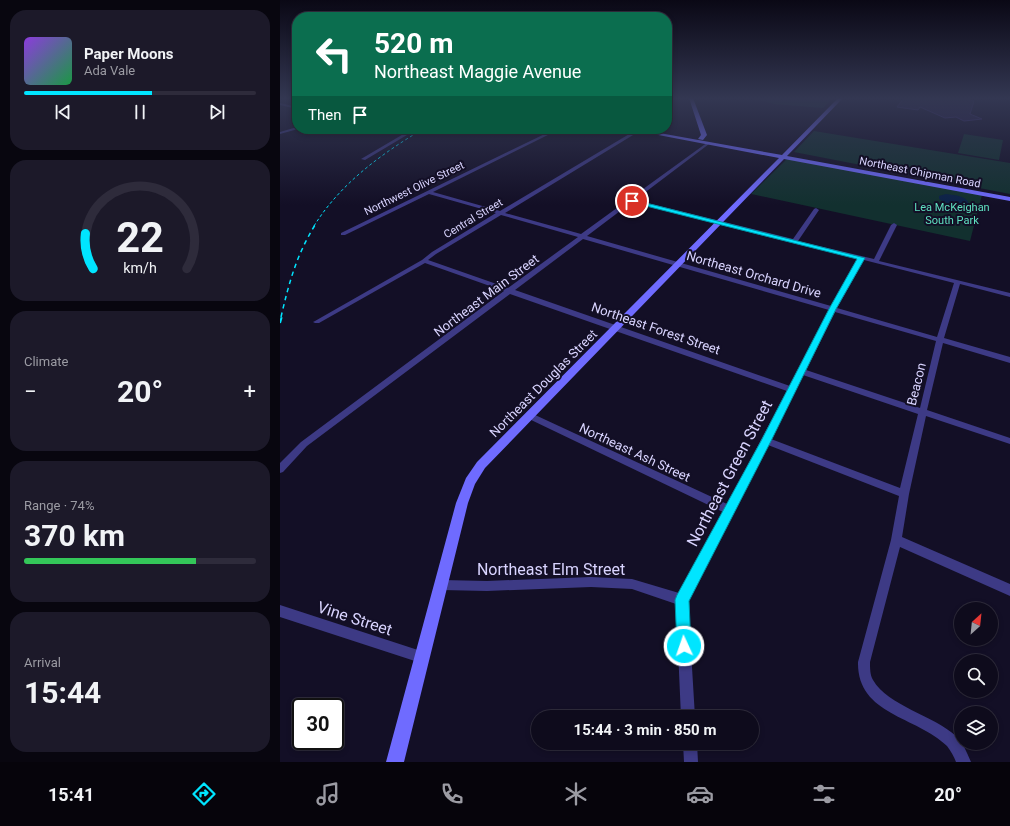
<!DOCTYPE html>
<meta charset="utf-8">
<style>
:root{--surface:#0e0b1c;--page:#1c1929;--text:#f1f3f6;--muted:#9b9ba3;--line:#2e2b3b;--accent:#00e5ff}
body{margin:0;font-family:Roboto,sans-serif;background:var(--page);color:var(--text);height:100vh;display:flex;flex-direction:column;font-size:15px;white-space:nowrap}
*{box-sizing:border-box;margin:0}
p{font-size:13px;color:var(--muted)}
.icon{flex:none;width:22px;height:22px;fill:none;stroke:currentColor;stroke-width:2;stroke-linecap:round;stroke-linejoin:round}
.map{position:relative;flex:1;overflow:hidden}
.panel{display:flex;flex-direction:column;gap:10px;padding:10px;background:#08060f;width:280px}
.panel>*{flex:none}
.guide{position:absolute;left:12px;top:12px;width:380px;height:122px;border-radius:16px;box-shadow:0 2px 6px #0003,0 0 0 1px var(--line);background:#0b6e4f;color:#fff;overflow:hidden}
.needle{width:26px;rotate:27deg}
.controls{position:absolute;left:674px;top:602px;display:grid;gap:8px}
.controls a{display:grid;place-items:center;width:44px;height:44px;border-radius:50%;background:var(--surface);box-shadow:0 2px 6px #0003,0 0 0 1px var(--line);font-size:20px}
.speed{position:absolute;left:12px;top:698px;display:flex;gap:8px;font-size:20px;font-weight:700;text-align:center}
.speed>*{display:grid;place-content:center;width:52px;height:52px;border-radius:50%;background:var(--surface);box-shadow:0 2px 6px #0003,0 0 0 1px var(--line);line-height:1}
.speed .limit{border:2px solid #111;border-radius:6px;background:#fff;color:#111}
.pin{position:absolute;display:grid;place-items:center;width:34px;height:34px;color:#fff;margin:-17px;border:2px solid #fff;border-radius:50%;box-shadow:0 1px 4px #0007}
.me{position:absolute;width:44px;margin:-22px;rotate:357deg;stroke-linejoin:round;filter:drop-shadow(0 0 3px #0008)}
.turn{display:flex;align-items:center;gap:14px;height:84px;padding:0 16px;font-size:18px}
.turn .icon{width:52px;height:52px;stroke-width:2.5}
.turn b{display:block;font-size:28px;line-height:34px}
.then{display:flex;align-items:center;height:38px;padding:0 16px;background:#0003;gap:8px;font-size:15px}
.big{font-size:30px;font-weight:700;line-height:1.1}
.panel .widget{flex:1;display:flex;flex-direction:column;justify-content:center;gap:6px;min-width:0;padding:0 14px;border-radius:16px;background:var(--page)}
.panel .dial{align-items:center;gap:0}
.dial svg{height:104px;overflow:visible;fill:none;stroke:var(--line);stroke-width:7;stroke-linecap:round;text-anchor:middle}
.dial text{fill:var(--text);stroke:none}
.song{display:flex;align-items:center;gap:12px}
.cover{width:48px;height:48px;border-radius:6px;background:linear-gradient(135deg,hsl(270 70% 55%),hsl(140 70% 35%))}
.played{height:4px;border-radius:2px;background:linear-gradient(90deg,var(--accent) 55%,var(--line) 55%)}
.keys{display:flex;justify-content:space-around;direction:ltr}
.heat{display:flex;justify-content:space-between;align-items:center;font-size:22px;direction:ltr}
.charge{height:6px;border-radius:3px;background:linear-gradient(90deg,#34c759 74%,var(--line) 0)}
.trip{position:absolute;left:251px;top:710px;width:228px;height:40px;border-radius:20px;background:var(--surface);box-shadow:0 2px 6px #0003,0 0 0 1px var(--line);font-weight:700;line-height:40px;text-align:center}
.tab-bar{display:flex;height:64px;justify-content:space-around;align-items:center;background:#06040b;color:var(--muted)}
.tab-bar .icon{width:28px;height:28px}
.tab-bar .current{color:var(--accent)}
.tab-bar b{font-size:18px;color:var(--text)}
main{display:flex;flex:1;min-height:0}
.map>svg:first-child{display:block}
</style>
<main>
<section class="panel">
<div class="widget">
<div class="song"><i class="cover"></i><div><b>Paper Moons</b><p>Ada Vale</p></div></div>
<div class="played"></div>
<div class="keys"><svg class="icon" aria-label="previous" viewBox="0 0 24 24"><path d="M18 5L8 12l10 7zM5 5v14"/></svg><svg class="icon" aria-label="pause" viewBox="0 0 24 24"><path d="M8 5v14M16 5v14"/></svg><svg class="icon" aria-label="next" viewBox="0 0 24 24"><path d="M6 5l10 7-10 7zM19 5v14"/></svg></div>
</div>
<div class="widget dial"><svg viewBox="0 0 100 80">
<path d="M14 69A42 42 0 1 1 86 69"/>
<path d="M14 69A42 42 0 0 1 8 42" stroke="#00e5ff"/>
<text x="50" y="56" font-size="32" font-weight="700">22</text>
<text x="50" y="72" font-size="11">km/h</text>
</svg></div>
<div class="widget"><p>Climate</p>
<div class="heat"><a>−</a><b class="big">20°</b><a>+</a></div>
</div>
<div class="widget"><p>Range · 74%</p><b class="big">370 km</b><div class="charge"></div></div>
<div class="widget"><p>Arrival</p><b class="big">15:44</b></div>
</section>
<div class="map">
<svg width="730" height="762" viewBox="0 0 730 762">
<rect width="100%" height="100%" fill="#130f26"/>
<path fill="#12302f" d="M 471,98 L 553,98 L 543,108 L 494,104 Z
M 534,131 L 730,163 L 730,194 L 514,152 Z
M 684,134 L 723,140 L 719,160 L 678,153 Z
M 508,158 L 702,195 L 690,241 L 471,194 Z"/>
<path fill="#0c2248" d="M 666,194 C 675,195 691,196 689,208 L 687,210 L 680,210 L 659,199 L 659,196 Z"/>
<path fill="#241b47" stroke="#3b2d73" d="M 624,98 L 677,98 L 694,101 L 690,114 L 702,119 L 684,121 L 676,117 L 665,118 L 640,107 L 638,110 L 617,107 Z"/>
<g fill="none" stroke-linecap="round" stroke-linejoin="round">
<path fill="#3d3a85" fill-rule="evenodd" d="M 0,103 L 17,107 L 17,109 L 0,105 Z
M 17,127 L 18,129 L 0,134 L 0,132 Z
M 132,129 L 137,129 L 85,160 L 81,159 Z
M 275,129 L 280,129 L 153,192 L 220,211 L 356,130 L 358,130 L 358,132 L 225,213 L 301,234 L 428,142 L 429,144 L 355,200 L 513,239 L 534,209 L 536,208 L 539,210 L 518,241 L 594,259 L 611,225 L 614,223 L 617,225 L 599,261 L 730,293 L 730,297 L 680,284 L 664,338 L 730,357 L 730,363 L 663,343 L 647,410 L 730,438 L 730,444 L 646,416 L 629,494 L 622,537 L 730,584 L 730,596 L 620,547 L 590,662 C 590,668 590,675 593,680 C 608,706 653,715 676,736 C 683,742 687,753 691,762 L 676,762 C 674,757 671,751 667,746 C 636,716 577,715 578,662 L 611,540 L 619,496 L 488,445 L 408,601 L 415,717 L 401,717 L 396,604 L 352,589 L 311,587 L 207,591 L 162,590 L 158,589 L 156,585 L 158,581 L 162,580 L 207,581 L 311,577 L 352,579 L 399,593 L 443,512 L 247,418 L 246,416 L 247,414 L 253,414 L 447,504 L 507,391 L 230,294 L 27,446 L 3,472 L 0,473 L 0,463 L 21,442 L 224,291 L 145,263 L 39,323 L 35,323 L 33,322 L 35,321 L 142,260 L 152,252 L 216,213 L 149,194 L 65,235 L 61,235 L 61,233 ZM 352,202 L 578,259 L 551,306 L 307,236 ZM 221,215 L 298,237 L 228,288 L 148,260 L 156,254 ZM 303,239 L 549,310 L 510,386 L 235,290 ZM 584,260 L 674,283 L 657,337 L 557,308 ZM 555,312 L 656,341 L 640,408 L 526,370 ZM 523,375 L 638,414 L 620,488 L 491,439 Z
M 0,605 L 141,651 L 145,653 L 147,657 L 145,661 L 141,663 L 0,617 Z
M 403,743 L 417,743 L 418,762 L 404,762 Z"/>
<path fill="#6f6bff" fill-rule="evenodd" d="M 409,98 L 413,98 L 427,135 L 423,140 L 418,139 L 421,135 Z
M 558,98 L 563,98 L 507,156 L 730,197 L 730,201 L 504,159 L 205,468 L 195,484 L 188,503 L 124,762 L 106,762 L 176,503 L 186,478 L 197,462 L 499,158 L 347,129 L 357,129 L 502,155 Z"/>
<path stroke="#00e5ff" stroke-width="1" stroke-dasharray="3 2.5" stroke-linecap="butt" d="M 34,226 C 60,184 101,154 143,129"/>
<path stroke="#00e5ff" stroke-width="1.5" stroke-dasharray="4.5 4" stroke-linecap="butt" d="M 1,317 C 9,283 16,256 35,225"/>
<path stroke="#00e5ff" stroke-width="2" stroke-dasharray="6 5" stroke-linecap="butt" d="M 0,323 L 2,316"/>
</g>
<linearGradient id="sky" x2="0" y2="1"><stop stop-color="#0a0815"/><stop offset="0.48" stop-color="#333752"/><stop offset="1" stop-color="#333752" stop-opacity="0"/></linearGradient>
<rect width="730" height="205" fill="url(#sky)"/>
<path fill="#00e5ff" stroke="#0095a6" d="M 350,199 L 585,258 L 556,309 L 491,441 L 409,601 L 411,646 L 409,651 L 404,653 L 399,651 L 397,646 L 395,600 L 397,595 L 481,441 L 549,309 L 577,259 L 350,202 Z"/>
<g text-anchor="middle" stroke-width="4" stroke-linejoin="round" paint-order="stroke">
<g font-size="11" fill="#d9d4ff" stroke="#130f26">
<text transform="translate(640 172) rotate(11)" y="4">Northeast Chipman Road</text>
<text transform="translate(134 188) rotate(-26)" y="4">Northwest Olive Street</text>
<text transform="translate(193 218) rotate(-31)" y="4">Central Street</text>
</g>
<g font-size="11" fill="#5fe0c0" stroke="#130f26">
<text x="672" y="211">Lea McKeighan<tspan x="672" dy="13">South Park</tspan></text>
</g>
<g font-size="13" fill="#d9d4ff" stroke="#130f26">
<text transform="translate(474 274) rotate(16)" y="5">Northeast Orchard Drive</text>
<text transform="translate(206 295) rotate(-37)" y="5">Northeast Main Street</text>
<text transform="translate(376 328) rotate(19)" y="5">Northeast Forest Street</text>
<text transform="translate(263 383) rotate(-45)" y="5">Northeast Douglas Street</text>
<text transform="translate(636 384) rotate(-76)" y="5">Beacon</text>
<text transform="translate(355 452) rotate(25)" y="5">Northeast Ash Street</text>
</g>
<g font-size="16" fill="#d9d4ff" stroke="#130f26">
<text transform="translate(449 473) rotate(-62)" y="6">Northeast Green Street</text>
<text x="271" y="575">Northeast Elm Street</text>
<text transform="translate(75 618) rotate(18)" y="6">Vine Street</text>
</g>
</g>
</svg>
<div class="controls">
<a><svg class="needle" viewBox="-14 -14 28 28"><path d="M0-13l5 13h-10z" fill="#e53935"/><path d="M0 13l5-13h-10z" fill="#9b9ba3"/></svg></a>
<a><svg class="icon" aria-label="search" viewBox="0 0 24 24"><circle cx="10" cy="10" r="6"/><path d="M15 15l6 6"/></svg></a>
<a><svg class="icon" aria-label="layers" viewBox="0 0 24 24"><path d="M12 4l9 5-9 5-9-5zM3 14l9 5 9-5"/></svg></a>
</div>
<div class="speed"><div class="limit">30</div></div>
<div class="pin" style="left:352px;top:201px;background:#d93025"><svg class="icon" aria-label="arrive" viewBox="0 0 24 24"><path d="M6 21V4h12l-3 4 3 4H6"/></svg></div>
<svg class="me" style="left:404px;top:646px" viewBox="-20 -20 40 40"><circle r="17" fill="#00e5ff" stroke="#fff" stroke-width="3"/><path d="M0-11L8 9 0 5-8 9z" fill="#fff"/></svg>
<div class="trip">15:44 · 3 min · 850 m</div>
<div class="guide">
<div class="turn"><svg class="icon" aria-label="left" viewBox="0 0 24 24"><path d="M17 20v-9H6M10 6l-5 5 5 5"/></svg><div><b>520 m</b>Northeast Maggie Avenue</div></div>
<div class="then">Then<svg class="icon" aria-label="arrive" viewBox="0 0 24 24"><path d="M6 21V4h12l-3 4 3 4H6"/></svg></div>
</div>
</div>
</main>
<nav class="tab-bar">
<b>15:41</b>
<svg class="icon current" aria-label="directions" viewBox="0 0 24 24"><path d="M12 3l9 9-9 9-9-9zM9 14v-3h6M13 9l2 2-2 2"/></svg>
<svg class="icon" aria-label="music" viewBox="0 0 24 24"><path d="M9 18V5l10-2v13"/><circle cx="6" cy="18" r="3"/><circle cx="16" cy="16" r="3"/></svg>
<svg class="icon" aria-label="phone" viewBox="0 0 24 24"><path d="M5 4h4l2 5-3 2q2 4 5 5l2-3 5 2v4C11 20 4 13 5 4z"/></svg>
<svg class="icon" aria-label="climate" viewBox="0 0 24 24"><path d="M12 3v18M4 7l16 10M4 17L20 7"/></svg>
<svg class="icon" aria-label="car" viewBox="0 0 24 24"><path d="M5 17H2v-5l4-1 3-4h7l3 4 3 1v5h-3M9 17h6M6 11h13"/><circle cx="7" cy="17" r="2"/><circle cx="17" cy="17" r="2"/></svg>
<svg class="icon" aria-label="filters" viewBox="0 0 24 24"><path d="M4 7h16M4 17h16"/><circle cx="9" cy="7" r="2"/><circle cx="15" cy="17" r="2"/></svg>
<b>20°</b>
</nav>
